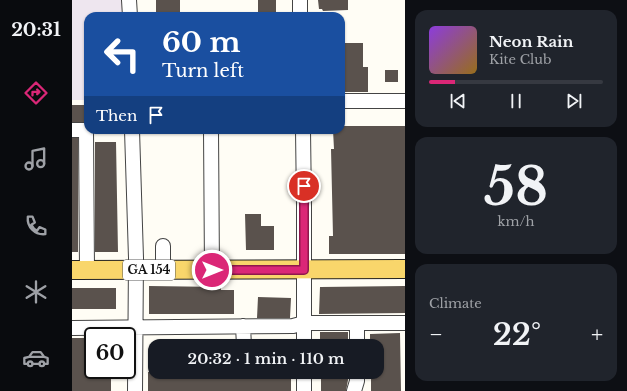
<!DOCTYPE html>
<meta charset="utf-8">
<style>
:root{--surface:#171b24;--page:#20242c;--text:#f1f3f6;--muted:#9ea1a6;--line:#363941;--accent:#db2777}
body{margin:0;font-family:"Libre Baskerville",serif;background:var(--page);color:var(--text);height:100vh;display:flex;flex-direction:column;font-size:15px;white-space:nowrap}
*{box-sizing:border-box;margin:0}
p{font-size:13px;color:var(--muted)}
.icon{flex:none;width:22px;height:22px;fill:none;stroke:currentColor;stroke-width:2;stroke-linecap:round;stroke-linejoin:round}
.map{position:relative;flex:1;overflow:hidden}
.drawer{display:flex;flex-direction:column;gap:10px;padding:10px;background:#0d0f14;width:222px}
.drawer>*{flex:none}
.top-card{position:absolute;left:12px;top:12px;width:261px;height:122px;border-radius:12px;box-shadow:0 1px 3px #0004;background:#1a4fa0;color:#fff;overflow:hidden}
.speed{position:absolute;left:12px;top:327px;display:flex;gap:8px;font-size:20px;font-weight:700;text-align:center}
.speed>*{display:grid;place-content:center;width:52px;height:52px;border-radius:50%;background:var(--surface);box-shadow:0 1px 3px #0004;line-height:1}
.speed .limit{border:2px solid #111;border-radius:6px;background:#fff;color:#111}
.pin{position:absolute;display:grid;place-items:center;width:34px;height:34px;color:#fff;margin:-17px;border:2px solid #fff;border-radius:50%;box-shadow:0 1px 4px #0007}
.me{position:absolute;width:44px;margin:-22px;rotate:90deg;stroke-linejoin:round;filter:drop-shadow(0 0 3px #0008)}
.turn{display:flex;align-items:center;gap:14px;height:84px;padding:0 12px;font-size:18px}
.turn .icon{width:52px;height:52px;stroke-width:2.5}
.turn b{display:block;font-size:28px;line-height:34px}
.then{display:flex;align-items:center;height:38px;padding:0 12px;background:#0003;gap:8px;font-size:15px}
.big{font-size:30px;font-weight:600;line-height:1.1}
.drawer .widget{flex:1;display:flex;flex-direction:column;justify-content:center;gap:6px;min-width:0;padding:0 14px;border-radius:12px;background:var(--page)}
.drawer .dial{align-items:center;gap:0}
.dial b{font-size:52px;line-height:1}
.song{display:flex;align-items:center;gap:12px}
.cover{width:48px;height:48px;border-radius:6px;background:linear-gradient(135deg,hsl(270 70% 55%),hsl(40 70% 35%))}
.played{height:4px;border-radius:2px;background:linear-gradient(90deg,var(--accent) 15%,var(--line) 15%)}
.keys{display:flex;justify-content:space-around;direction:ltr}
.heat{display:flex;justify-content:space-between;align-items:center;font-size:22px;direction:ltr}
.trip{position:absolute;left:76px;top:339px;width:236px;height:40px;border-radius:12px;background:var(--surface);box-shadow:0 1px 3px #0004;font-weight:600;line-height:40px;text-align:center}
main{display:flex;flex:1;min-height:0}
.tabs{display:flex;flex-direction:column;width:72px;justify-content:space-around;align-items:center;background:#090b0e;color:var(--muted)}
.tabs .icon{width:28px;height:28px}
.tabs .current{color:var(--accent)}
.tabs b{font-size:18px;color:var(--text)}
.map>svg:first-child{display:block}
</style>
<main>
<nav class="tabs">
<b>20:31</b>
<svg class="icon current" aria-label="directions" viewBox="0 0 24 24"><path d="M12 3l9 9-9 9-9-9zM9 14v-3h6M13 9l2 2-2 2"/></svg>
<svg class="icon" aria-label="music" viewBox="0 0 24 24"><path d="M9 18V5l10-2v13"/><circle cx="6" cy="18" r="3"/><circle cx="16" cy="16" r="3"/></svg>
<svg class="icon" aria-label="phone" viewBox="0 0 24 24"><path d="M5 4h4l2 5-3 2q2 4 5 5l2-3 5 2v4C11 20 4 13 5 4z"/></svg>
<svg class="icon" aria-label="climate" viewBox="0 0 24 24"><path d="M12 3v18M4 7l16 10M4 17L20 7"/></svg>
<svg class="icon" aria-label="car" viewBox="0 0 24 24"><path d="M5 17H2v-5l4-1 3-4h7l3 4 3 1v5h-3M9 17h6M6 11h13"/><circle cx="7" cy="17" r="2"/><circle cx="17" cy="17" r="2"/></svg>
</nav>
<div class="map">
<svg width="333" height="391" viewBox="0 0 333 391">
<rect width="100%" height="100%" fill="#fffdf5"/>
<path fill="#eee6ef" d="M 0,0 L 50,0 L 51,16 L 16,16 L 16,100 L 0,100 Z"/>
<path fill="#5a524d" d="M 84,0 L 108,0 L 108,16 L 84,16 Z
M 186,0 L 204,0 L 204,16 L 186,16 Z
M 246,0 L 276,0 L 276,10 L 251,11 L 250,9 L 247,9 Z
M 269,43 L 291,43 L 291,67 L 296,67 L 296,92 L 271,92 L 271,85 L 269,85 Z
M 313,70 L 326,70 L 326,82 L 313,82 Z
M 0,105 L 16,105 L 16,122 L 0,122 Z
M 269,126 L 333,126 L 333,254 L 257,254 L 257,236 L 261,236 L 259,149 L 262,149 L 261,130 L 269,130 Z
M 0,138 L 6,138 L 6,252 L 0,252 Z
M 23,142 L 44,142 L 46,252 L 23,252 Z
M 173,214 L 189,214 L 189,226 L 202,226 L 202,250 L 174,250 Z
M 77,286 L 149,287 L 149,290 L 162,290 L 162,314 L 77,314 Z
M 333,286 L 333,313 L 247,314 L 248,287 Z
M 0,288 L 44,288 L 44,309 L 0,309 Z
M 186,297 L 219,298 L 218,318 L 185,318 Z
M 248,332 L 276,332 L 276,346 L 248,346 Z
M 328,333 L 329,391 L 299,391 L 299,372 L 305,372 L 305,346 L 298,346 L 298,334 Z
M 0,338 L 21,338 L 21,370 L 39,370 L 39,391 L 0,391 Z
M 76,372 L 219,372 L 219,391 L 76,391 Z
M 249,372 L 276,372 L 276,380 L 274,391 L 249,391 Z"/>
<g fill="none" stroke-linecap="round" stroke-linejoin="round">
<g stroke="#444" stroke-width="16">
<path id="minor" d="M 57,0 L 58,16
M 228,0 L 228,16
M 269,101 L 333,101
M 0,130 L 14,130 L 15,270
M 60,130 L 64,258 L 63,391
M 139,130 L 140,270
M 231,130 L 232,205 L 232,346
M 91,246 L 91,270
M 285,323 L 285,346
M 171,326 L 172,346
M 0,328 L 221,326 L 232,323 L 333,323
M 232,391 L 232,372
M 282,391 L 285,381 L 285,372"/>
</g>
<g stroke="#222" stroke-width="20">
<path id="major" d="M 0,270 L 333,269"/>
</g>
<use href="#minor" stroke="#fff" stroke-width="14"/>
<use href="#major" stroke="#f9d66b" stroke-width="18"/>
</g>
<g fill="none" stroke-linecap="round" stroke-linejoin="round">
<g stroke="#8e194d" stroke-width="10">
<path id="route" d="M 140,270 L 232,270 L 232,186"/>
</g>
<use href="#route" stroke="#db2777" stroke-width="7"/>
</g>
<g text-anchor="middle" stroke-width="4" stroke-linejoin="round" paint-order="stroke">
<rect fill="#fff" stroke="#585858" stroke-width="1" x="51" y="260" width="52" height="20" rx="3"/>
<g font-size="12" font-weight="bold" fill="#111">
<text x="77" y="274">GA 154</text>
</g>
</g>
</svg>
<div class="speed"><div class="limit">60</div></div>
<div class="pin" style="left:232px;top:186px;background:#d93025"><svg class="icon" aria-label="arrive" viewBox="0 0 24 24"><path d="M6 21V4h12l-3 4 3 4H6"/></svg></div>
<svg class="me" style="left:140px;top:270px" viewBox="-20 -20 40 40"><circle r="17" fill="#db2777" stroke="#fff" stroke-width="3"/><path d="M0-11L8 9 0 5-8 9z" fill="#fff"/></svg>
<div class="trip">20:32 · 1 min · 110 m</div>
<div class="top-card">
<div class="turn"><svg class="icon" aria-label="left" viewBox="0 0 24 24"><path d="M17 20v-9H6M10 6l-5 5 5 5"/></svg><div><b>60 m</b>Turn left</div></div>
<div class="then">Then<svg class="icon" aria-label="arrive" viewBox="0 0 24 24"><path d="M6 21V4h12l-3 4 3 4H6"/></svg></div>
</div>
</div>
<section class="drawer">
<div class="widget">
<div class="song"><i class="cover"></i><div><b>Neon Rain</b><p>Kite Club</p></div></div>
<div class="played"></div>
<div class="keys"><svg class="icon" aria-label="previous" viewBox="0 0 24 24"><path d="M18 5L8 12l10 7zM5 5v14"/></svg><svg class="icon" aria-label="pause" viewBox="0 0 24 24"><path d="M8 5v14M16 5v14"/></svg><svg class="icon" aria-label="next" viewBox="0 0 24 24"><path d="M6 5l10 7-10 7zM19 5v14"/></svg></div>
</div>
<div class="widget dial"><b>58</b><p>km/h</p></div>
<div class="widget"><p>Climate</p>
<div class="heat"><a>−</a><b class="big">22°</b><a>+</a></div>
</div>
</section>
</main>
